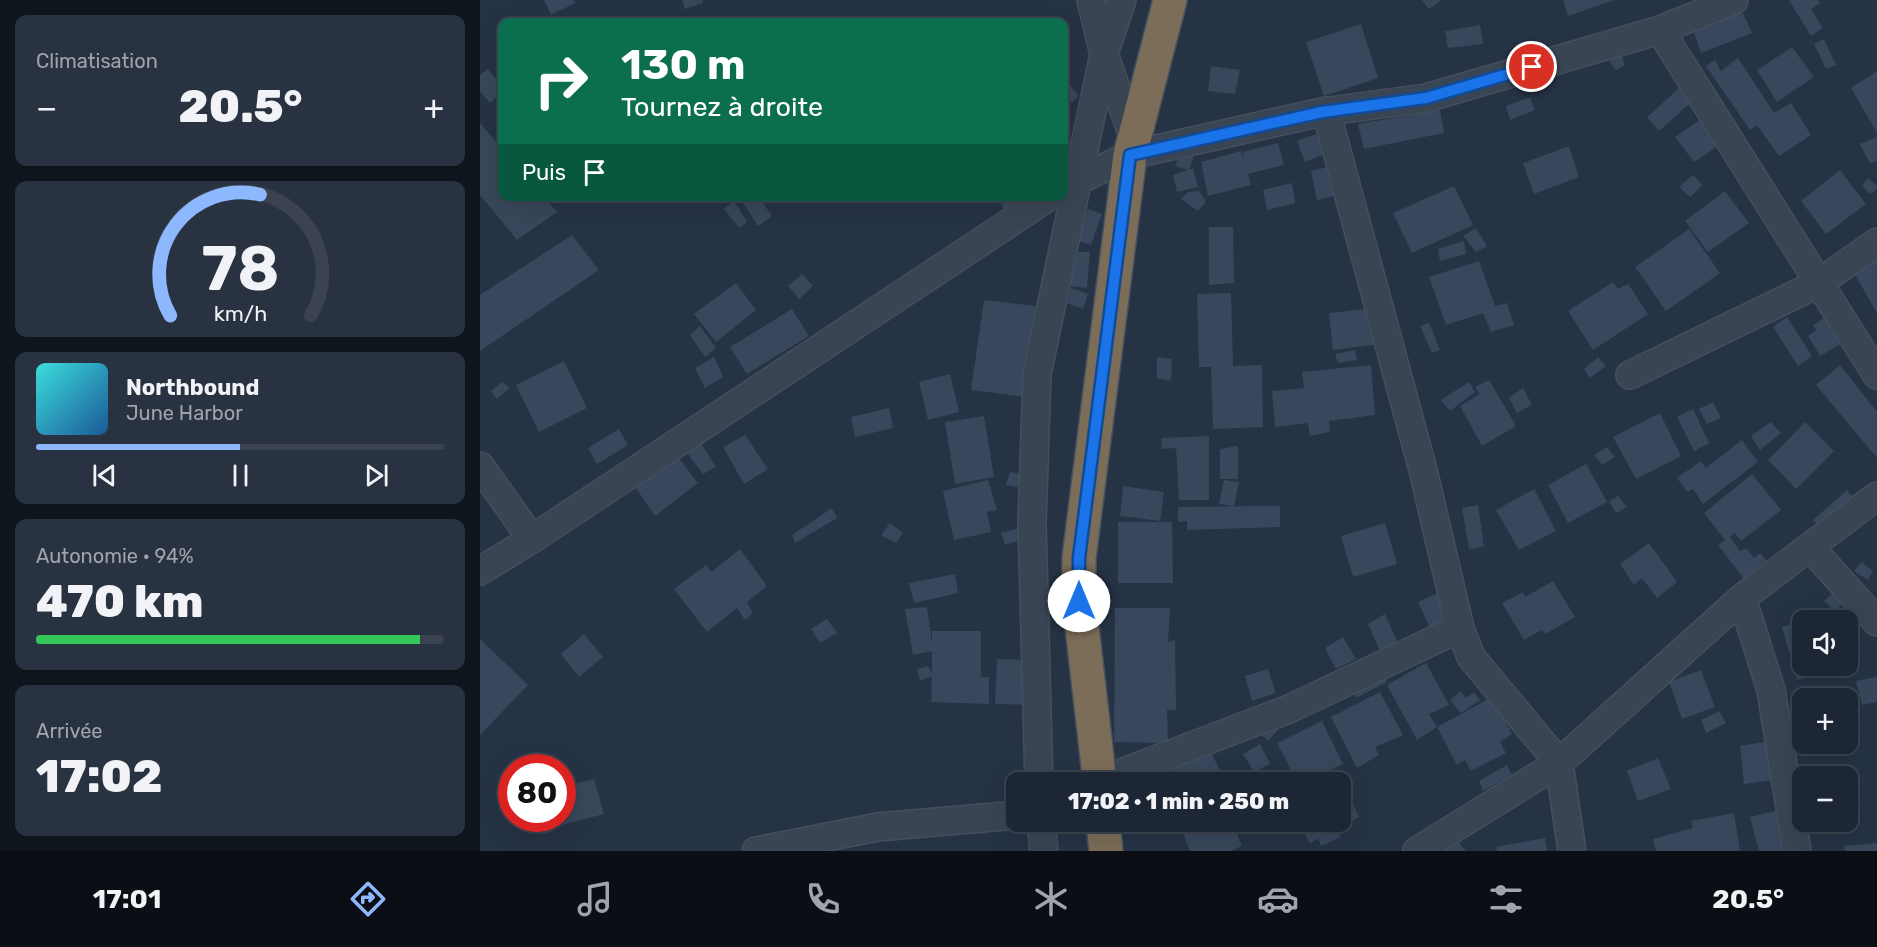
<!DOCTYPE html>
<html lang="fr">
<meta charset="utf-8">
<style>
:root{--surface:#1c2634;--page:#293240;--text:#f1f3f6;--muted:#a0a5ac;--line:#3a434f;--accent:#8db8fd}
body{margin:0;font-family:Rubik,sans-serif;background:var(--page);color:var(--text);height:100vh;display:flex;flex-direction:column;font-size:22px;white-space:nowrap}
*{box-sizing:border-box;margin:0}
p{font-size:20px;color:var(--muted)}
.icon{flex:none;width:33px;height:33px;fill:none;stroke:currentColor;stroke-width:2;stroke-linecap:round;stroke-linejoin:round}
.map{position:relative;flex:1;overflow:hidden}
.drawer{display:flex;flex-direction:column;gap:15px;padding:15px;background:#0f151d;width:480px}
.drawer>*{flex:none}
.guide{position:absolute;left:18px;top:18px;width:570px;height:183px;border-radius:12px;box-shadow:0 6px 24px #0002,0 0 0 2px var(--line);background:#0b6e4f;color:#fff;overflow:hidden}
.controls{position:absolute;left:1312px;top:610px;display:grid;gap:12px}
.controls a{display:grid;place-items:center;width:66px;height:66px;border-radius:12px;background:var(--surface);box-shadow:0 6px 24px #0002,0 0 0 2px var(--line);font-size:30px}
.speed{position:absolute;left:18px;top:754px;display:flex;gap:12px;font-size:30px;font-weight:700;text-align:center}
.speed>*{display:grid;place-content:center;width:78px;height:78px;border-radius:50%;background:var(--surface);box-shadow:0 6px 24px #0002,0 0 0 2px var(--line);line-height:1}
.speed .limit{border:9px solid #d22;background:#fff;color:#111}
.pin{position:absolute;display:grid;place-items:center;width:51px;height:51px;color:#fff;margin:-26px;border:3px solid #fff;border-radius:50%;box-shadow:0 2px 6px #0007}
.me{position:absolute;width:66px;margin:-33px;rotate:0deg;stroke-linejoin:round;filter:drop-shadow(0 0 4px #0008)}
.turn{display:flex;align-items:center;gap:21px;height:126px;padding:0 24px;font-size:27px}
.turn .icon{width:78px;height:78px;stroke-width:2.5}
.turn b{display:block;font-size:42px;line-height:51px}
.then{display:flex;align-items:center;height:57px;padding:0 24px;background:#0003;gap:12px;font-size:22px}
.big{font-size:45px;font-weight:800;line-height:1.1}
.drawer .widget{flex:1;display:flex;flex-direction:column;justify-content:center;gap:9px;min-width:0;padding:0 21px;border-radius:12px;background:var(--page)}
.drawer .dial{align-items:center;gap:0}
.dial svg{height:156px;overflow:visible;fill:none;stroke:var(--line);stroke-width:7;stroke-linecap:round;text-anchor:middle}
.dial text{fill:var(--text);stroke:none}
.song{display:flex;align-items:center;gap:18px}
.cover{width:72px;height:72px;border-radius:9px;background:linear-gradient(135deg,hsl(180 70% 55%),hsl(210 70% 35%))}
.played{height:6px;border-radius:3px;background:linear-gradient(90deg,var(--accent) 50%,var(--line) 50%)}
.keys{display:flex;justify-content:space-around;direction:ltr}
.heat{display:flex;justify-content:space-between;align-items:center;font-size:33px;direction:ltr}
.charge{height:9px;border-radius:4px;background:linear-gradient(90deg,#34c759 94%,var(--line) 0)}
.trip{position:absolute;left:526px;top:772px;width:345px;height:60px;border-radius:12px;background:var(--surface);box-shadow:0 6px 24px #0002,0 0 0 2px var(--line);font-weight:800;line-height:60px;text-align:center}
.tab-bar{display:flex;height:96px;justify-content:space-around;align-items:center;background:#0b0f15;color:var(--muted)}
.tab-bar .icon{width:42px;height:42px}
.tab-bar .selected{color:var(--accent)}
.tab-bar b{font-size:27px;color:var(--text)}
main{display:flex;flex:1;min-height:0}
.map>svg:first-child{display:block}
</style>
<main>
<section class="drawer">
<div class="widget"><p>Climatisation</p>
<div class="heat"><a>−</a><b class="big">20.5°</b><a>+</a></div>
</div>
<div class="widget dial"><svg viewBox="0 0 100 80">
<path d="M14 69A42 42 0 1 1 86 69"/>
<path d="M14 69A42 42 0 0 1 60 7" stroke="#8db8fd"/>
<text x="50" y="56" font-size="32" font-weight="700">78</text>
<text x="50" y="72" font-size="11">km/h</text>
</svg></div>
<div class="widget">
<div class="song"><i class="cover"></i><div><b>Northbound</b><p>June Harbor</p></div></div>
<div class="played"></div>
<div class="keys"><svg class="icon" aria-label="previous" viewBox="0 0 24 24"><path d="M18 5L8 12l10 7zM5 5v14"/></svg><svg class="icon" aria-label="pause" viewBox="0 0 24 24"><path d="M8 5v14M16 5v14"/></svg><svg class="icon" aria-label="next" viewBox="0 0 24 24"><path d="M6 5l10 7-10 7zM19 5v14"/></svg></div>
</div>
<div class="widget"><p>Autonomie · 94%</p><b class="big">470 km</b><div class="charge"></div></div>
<div class="widget"><p>Arrivée</p><b class="big">17:02</b></div>
</section>
<div class="map">
<svg width="1397" height="851" viewBox="0 0 1397 851">
<rect width="100%" height="100%" fill="#263345"/>
<path fill="#38475b" d="M 64,0 L 93,0 L 95,3 L 71,15 Z
M 202,0 L 222,0 L 223,3 L 205,9 Z
M 942,0 L 962,0 L 949,9 Z
M 1083,0 L 1134,0 L 1088,16 Z
M 1309,0 L 1338,0 L 1340,3 L 1331,9 L 1343,28 L 1331,36 Z
M 1261,9 L 1272,33 L 1221,53 L 1213,29 Z
M 881,24 L 898,78 L 844,96 L 826,42 Z
M 1000,25 L 1003,44 L 968,48 L 965,31 Z
M 1344,39 L 1356,65 L 1346,69 L 1334,44 Z
M 1312,47 L 1334,77 L 1297,102 L 1277,70 Z
M 1141,55 L 1145,65 L 1136,70 L 1129,61 Z
M 1258,58 L 1294,113 L 1311,103 L 1331,135 L 1299,156 L 1277,125 L 1270,130 L 1226,66 L 1235,60 L 1241,71 Z
M 731,66 L 760,70 L 755,94 L 728,91 Z
M 8,69 L 22,86 L 22,92 L 10,103 L 0,91 L 0,75 Z
M 1397,71 L 1397,133 L 1371,88 Z
M 586,81 L 599,96 L 584,109 L 584,83 Z
M 1207,81 L 1219,95 L 1179,131 L 1167,117 Z
M 1050,97 L 1055,110 L 1030,120 L 1026,106 Z
M 960,110 L 964,133 L 884,149 L 878,124 Z
M 1223,118 L 1242,143 L 1214,162 L 1195,137 Z
M 0,123 L 22,149 L 22,196 L 63,196 L 77,212 L 37,240 L 0,195 Z
M 848,130 L 855,150 L 825,162 L 817,141 Z
M 1397,137 L 1397,161 L 1390,164 L 1380,144 Z
M 798,143 L 804,165 L 768,174 L 771,185 L 728,196 L 721,162 L 761,151 L 764,161 L 763,152 Z
M 1089,146 L 1099,177 L 1054,194 L 1043,163 Z
M 700,152 L 714,155 L 709,170 L 713,168 L 718,187 L 697,192 L 693,175 L 708,170 L 695,166 Z
M 851,166 L 858,195 L 837,200 L 831,171 Z
M 1360,170 L 1386,204 L 1346,234 L 1321,201 Z
M 1213,175 L 1223,185 L 1210,197 L 1199,187 Z
M 1388,178 L 1397,186 L 1397,189 L 1390,194 L 1382,185 Z
M 812,183 L 815,203 L 787,210 L 783,190 Z
M 974,186 L 993,225 L 932,253 L 913,213 Z
M 719,191 L 726,202 L 718,211 L 701,199 L 708,192 Z
M 1245,191 L 1269,223 L 1228,252 L 1205,221 Z
M 259,196 L 278,196 L 292,216 L 278,226 Z
M 522,196 L 541,196 L 549,208 L 530,219 L 518,199 Z
M 254,201 L 267,222 L 259,228 L 244,209 Z
M 608,209 L 622,214 L 611,245 L 596,240 Z
M 729,227 L 753,227 L 754,283 L 729,285 Z
M 996,228 L 1007,246 L 996,252 L 983,236 Z
M 1209,229 L 1240,273 L 1186,311 L 1155,267 Z
M 92,235 L 119,270 L 0,351 L 0,295 Z
M 984,241 L 986,254 L 960,261 L 958,249 Z
M 594,252 L 610,252 L 607,288 L 590,286 Z
M 1397,259 L 1397,313 L 1374,273 Z
M 999,261 L 1015,306 L 1027,303 L 1034,325 L 1011,332 L 1003,313 L 966,325 L 949,277 Z
M 322,274 L 333,286 L 319,299 L 308,286 Z
M 1133,282 L 1138,289 L 1148,284 L 1168,314 L 1113,350 L 1088,311 Z
M 256,283 L 276,310 L 236,342 L 214,314 Z
M 591,288 L 608,294 L 603,309 L 587,303 Z
M 751,293 L 753,366 L 782,365 L 783,427 L 733,429 L 731,367 L 719,367 L 717,294 Z
M 504,300 L 556,306 L 545,397 L 491,390 Z
M 896,308 L 899,344 L 853,350 L 849,313 Z
M 312,309 L 329,336 L 267,374 L 250,347 Z
M 1353,312 L 1370,339 L 1340,356 L 1328,336 L 1336,330 L 1333,325 Z
M 1307,317 L 1332,356 L 1318,366 L 1293,327 Z
M 949,323 L 960,350 L 952,353 L 940,326 Z
M 220,326 L 236,348 L 225,357 L 210,335 Z
M 875,350 L 877,360 L 858,363 L 855,354 Z
M 234,357 L 243,377 L 225,388 L 215,368 Z
M 677,357 L 692,359 L 691,381 L 677,378 Z
M 1118,357 L 1126,366 L 1110,378 L 1104,369 Z
M 84,361 L 107,408 L 59,432 L 36,385 Z
M 891,365 L 895,415 L 849,421 L 850,432 L 830,436 L 828,423 L 795,427 L 792,391 L 824,388 L 822,372 Z
M 1360,365 L 1397,412 L 1397,458 L 1336,385 Z
M 470,374 L 479,412 L 448,420 L 439,382 Z
M 1009,380 L 1036,426 L 1002,446 L 980,406 L 1000,394 L 995,387 Z
M 22,382 L 30,388 L 17,399 L 11,391 Z
M 989,382 L 995,392 L 970,411 L 961,400 Z
M 1043,388 L 1052,405 L 1037,413 L 1029,398 Z
M 1233,402 L 1241,418 L 1227,424 L 1219,409 Z
M 409,408 L 413,428 L 375,437 L 371,417 Z
M 1213,409 L 1229,443 L 1214,451 L 1197,417 Z
M 1180,413 L 1201,456 L 1156,479 L 1133,437 Z
M 504,416 L 514,477 L 475,484 L 465,422 Z
M 1291,422 L 1301,433 L 1280,450 L 1271,436 Z
M 1325,422 L 1354,451 L 1316,489 L 1288,460 Z
M 139,429 L 148,445 L 117,464 L 108,448 Z
M 265,435 L 288,469 L 264,484 L 243,447 Z
M 729,436 L 729,500 L 699,500 L 696,448 L 682,449 L 681,438 Z
M 219,440 L 236,467 L 223,474 L 205,450 Z
M 1262,440 L 1278,462 L 1223,504 L 1213,489 L 1207,492 L 1197,478 L 1221,461 L 1226,468 Z
M 758,446 L 758,479 L 740,479 L 740,449 Z
M 1127,447 L 1135,457 L 1122,465 L 1114,455 Z
M 198,457 L 218,483 L 175,516 L 156,488 Z
M 1106,464 L 1127,502 L 1088,523 L 1068,485 Z
M 530,472 L 541,474 L 538,487 L 526,485 Z
M 1272,474 L 1301,510 L 1261,541 L 1255,533 L 1250,537 L 1260,551 L 1266,548 L 1274,558 L 1280,553 L 1295,571 L 1271,588 L 1238,545 L 1245,540 L 1224,513 Z
M 508,480 L 517,510 L 507,512 L 511,532 L 474,540 L 463,491 Z
M 744,480 L 759,482 L 754,506 L 739,504 Z
M 643,486 L 684,492 L 680,521 L 640,516 Z
M 1054,489 L 1076,531 L 1039,550 L 1016,510 Z
M 1367,490 L 1378,503 L 1343,532 L 1333,520 Z
M 1138,496 L 1147,507 L 1136,513 L 1129,502 Z
M 998,505 L 1004,547 L 989,549 L 982,508 Z
M 800,506 L 800,527 L 707,530 L 707,521 L 698,522 L 698,507 Z
M 352,508 L 357,518 L 315,543 L 312,535 Z
M 638,522 L 692,522 L 693,583 L 638,583 Z
M 410,523 L 423,533 L 416,543 L 401,535 Z
M 905,523 L 917,564 L 873,577 L 861,536 Z
M 540,528 L 543,539 L 525,545 L 521,533 Z
M 1169,543 L 1197,582 L 1177,598 L 1162,578 L 1154,585 L 1140,564 Z
M 260,549 L 287,586 L 267,602 L 273,613 L 265,620 L 257,608 L 227,632 L 194,589 L 226,565 L 231,572 Z
M 1382,562 L 1393,571 L 1388,580 L 1374,571 Z
M 475,574 L 478,593 L 434,603 L 429,583 Z
M 1073,581 L 1095,617 L 1065,634 L 1062,630 L 1044,640 L 1022,603 L 1043,592 L 1045,597 Z
M 1355,590 L 1367,600 L 1355,611 L 1344,601 Z
M 958,593 L 971,616 L 950,628 L 938,602 Z
M 447,607 L 452,644 L 452,631 L 501,631 L 501,677 L 509,677 L 509,704 L 451,702 L 452,676 L 440,681 L 437,669 L 448,666 L 452,673 L 452,651 L 433,655 L 425,609 Z
M 635,608 L 690,608 L 688,642 L 695,640 L 696,710 L 687,710 L 688,743 L 634,742 Z
M 905,614 L 918,643 L 900,651 L 888,624 Z
M 1354,614 L 1356,621 L 1330,621 L 1330,620 Z
M 347,619 L 357,633 L 340,643 L 331,629 Z
M 1323,622 L 1323,666 L 1368,666 L 1369,668 L 1317,680 L 1302,627 Z
M 104,634 L 123,657 L 99,677 L 81,654 Z
M 863,637 L 876,659 L 856,669 L 845,648 Z
M 0,639 L 48,685 L 0,735 Z
M 517,659 L 555,660 L 556,705 L 515,704 Z
M 946,663 L 969,705 L 949,714 L 957,727 L 937,740 L 907,685 Z
M 898,668 L 907,682 L 876,698 L 869,684 Z
M 788,669 L 796,693 L 772,701 L 765,676 Z
M 1221,670 L 1235,707 L 1202,719 L 1189,682 Z
M 1397,677 L 1397,702 L 1382,705 L 1376,681 Z
M 981,691 L 986,698 L 994,692 L 1000,700 L 981,713 L 970,700 Z
M 900,692 L 923,735 L 895,747 L 899,755 L 877,768 L 851,717 Z
M 1348,694 L 1349,699 L 1323,699 L 1322,713 L 1320,698 Z
M 1012,697 L 1032,734 L 1020,742 L 1026,753 L 991,771 L 985,760 L 977,765 L 957,727 Z
M 1239,711 L 1246,723 L 1226,733 L 1221,720 Z
M 787,718 L 799,729 L 788,741 L 776,730 Z
M 842,721 L 863,764 L 824,783 L 818,783 L 797,743 Z
M 1296,740 L 1302,779 L 1264,784 L 1260,746 Z
M 726,743 L 741,772 L 718,783 L 700,783 L 690,759 Z
M 780,744 L 790,764 L 774,772 L 763,754 Z
M 1178,758 L 1191,789 L 1158,801 L 1147,771 Z
M 1027,765 L 1032,775 L 1003,791 L 999,781 Z
M 860,777 L 879,817 L 856,830 L 861,837 L 841,846 L 838,838 L 830,844 L 818,822 L 861,822 L 861,783 L 848,783 Z
M 114,779 L 124,814 L 59,831 L 56,819 L 82,819 L 82,787 Z
M 1302,809 L 1312,851 L 1279,851 L 1270,817 Z
M 1254,813 L 1260,851 L 1176,851 L 1173,839 L 1213,828 L 1211,821 Z
M 752,822 L 762,846 L 751,851 L 710,851 L 699,823 Z
M 975,838 L 986,851 L 957,851 Z
M 1065,838 L 1067,851 L 1017,851 L 1016,847 Z
M 1397,843 L 1397,851 L 1365,851 L 1364,846 Z"/>
<g fill="none" stroke-linecap="round" stroke-linejoin="round">
<g stroke="#444e5e" stroke-width="30">
<path id="minor" d="M 611,0 L 624,54 L 654,139
M 1180,30 L 1397,375
M 846,111 L 943,470 L 980,628 L 991,657 L 1079,763 L 1092,851
M 587,186 L 650,155 L 842,112 L 946,98 L 1180,30 L 1254,0
M 1150,375 L 1339,283 L 1397,242
M 0,466 L 52,539
M 1330,547 L 1397,622
M 0,571 L 52,539 L 570,196
M 1262,598 L 1291,690 L 1317,851
M 620,781 L 809,709 L 980,628
M 559,783 L 552,523 L 557,374 L 624,54 L 642,0
M 561,822 L 564,851
M 276,851 L 398,827 L 537,815
M 937,851 L 1079,763 L 1262,598 L 1397,496"/>
</g>
<g stroke="#45505f" stroke-width="36">
<path id="highway" d="M 620,783 L 599,601 L 599,558 L 650,155 L 690,0
M 623,822 L 626,851"/>
</g>
<use href="#minor" stroke="#3a4554" stroke-width="27"/>
<use href="#highway" stroke="#7b6d57" stroke-width="33"/>
</g>
<g fill="none" stroke-linecap="round" stroke-linejoin="round">
<g stroke="#114b97" stroke-width="15">
<path id="route" d="M 599,601 L 599,558 L 650,155 L 842,112 L 946,98 L 1052,67"/>
</g>
<use href="#route" stroke="#1a73e8" stroke-width="10"/>
</g>
</svg>
<div class="controls">
<a><svg class="icon" aria-label="sound" viewBox="0 0 24 24"><path d="M4 9h4l5-4v14l-5-4H4zM17 9q2 3 0 6"/></svg></a>
<a>+</a>
<a>−</a>
</div>
<div class="speed"><div class="limit">80</div></div>
<div class="pin" style="left:1052px;top:67px;background:#d93025"><svg class="icon" aria-label="arrive" viewBox="0 0 24 24"><path d="M6 21V4h12l-3 4 3 4H6"/></svg></div>
<svg class="me" style="left:599px;top:601px" viewBox="-20 -20 40 40"><circle r="19" fill="#fff"/><path d="M0-13L10 11 0 6-10 11z" fill="#1a73e8"/></svg>
<div class="trip">17:02 · 1 min · 250 m</div>
<div class="guide">
<div class="turn"><svg class="icon" aria-label="right" viewBox="0 0 24 24"><path d="M7 20v-9h11M14 6l5 5-5 5"/></svg><div><b>130 m</b>Tournez à droite</div></div>
<div class="then">Puis<svg class="icon" aria-label="arrive" viewBox="0 0 24 24"><path d="M6 21V4h12l-3 4 3 4H6"/></svg></div>
</div>
</div>
</main>
<nav class="tab-bar">
<b>17:01</b>
<svg class="icon selected" aria-label="directions" viewBox="0 0 24 24"><path d="M12 3l9 9-9 9-9-9zM9 14v-3h6M13 9l2 2-2 2"/></svg>
<svg class="icon" aria-label="music" viewBox="0 0 24 24"><path d="M9 18V5l10-2v13"/><circle cx="6" cy="18" r="3"/><circle cx="16" cy="16" r="3"/></svg>
<svg class="icon" aria-label="phone" viewBox="0 0 24 24"><path d="M5 4h4l2 5-3 2q2 4 5 5l2-3 5 2v4C11 20 4 13 5 4z"/></svg>
<svg class="icon" aria-label="climate" viewBox="0 0 24 24"><path d="M12 3v18M4 7l16 10M4 17L20 7"/></svg>
<svg class="icon" aria-label="car" viewBox="0 0 24 24"><path d="M5 17H2v-5l4-1 3-4h7l3 4 3 1v5h-3M9 17h6M6 11h13"/><circle cx="7" cy="17" r="2"/><circle cx="17" cy="17" r="2"/></svg>
<svg class="icon" aria-label="filters" viewBox="0 0 24 24"><path d="M4 7h16M4 17h16"/><circle cx="9" cy="7" r="2"/><circle cx="15" cy="17" r="2"/></svg>
<b>20.5°</b>
</nav>
